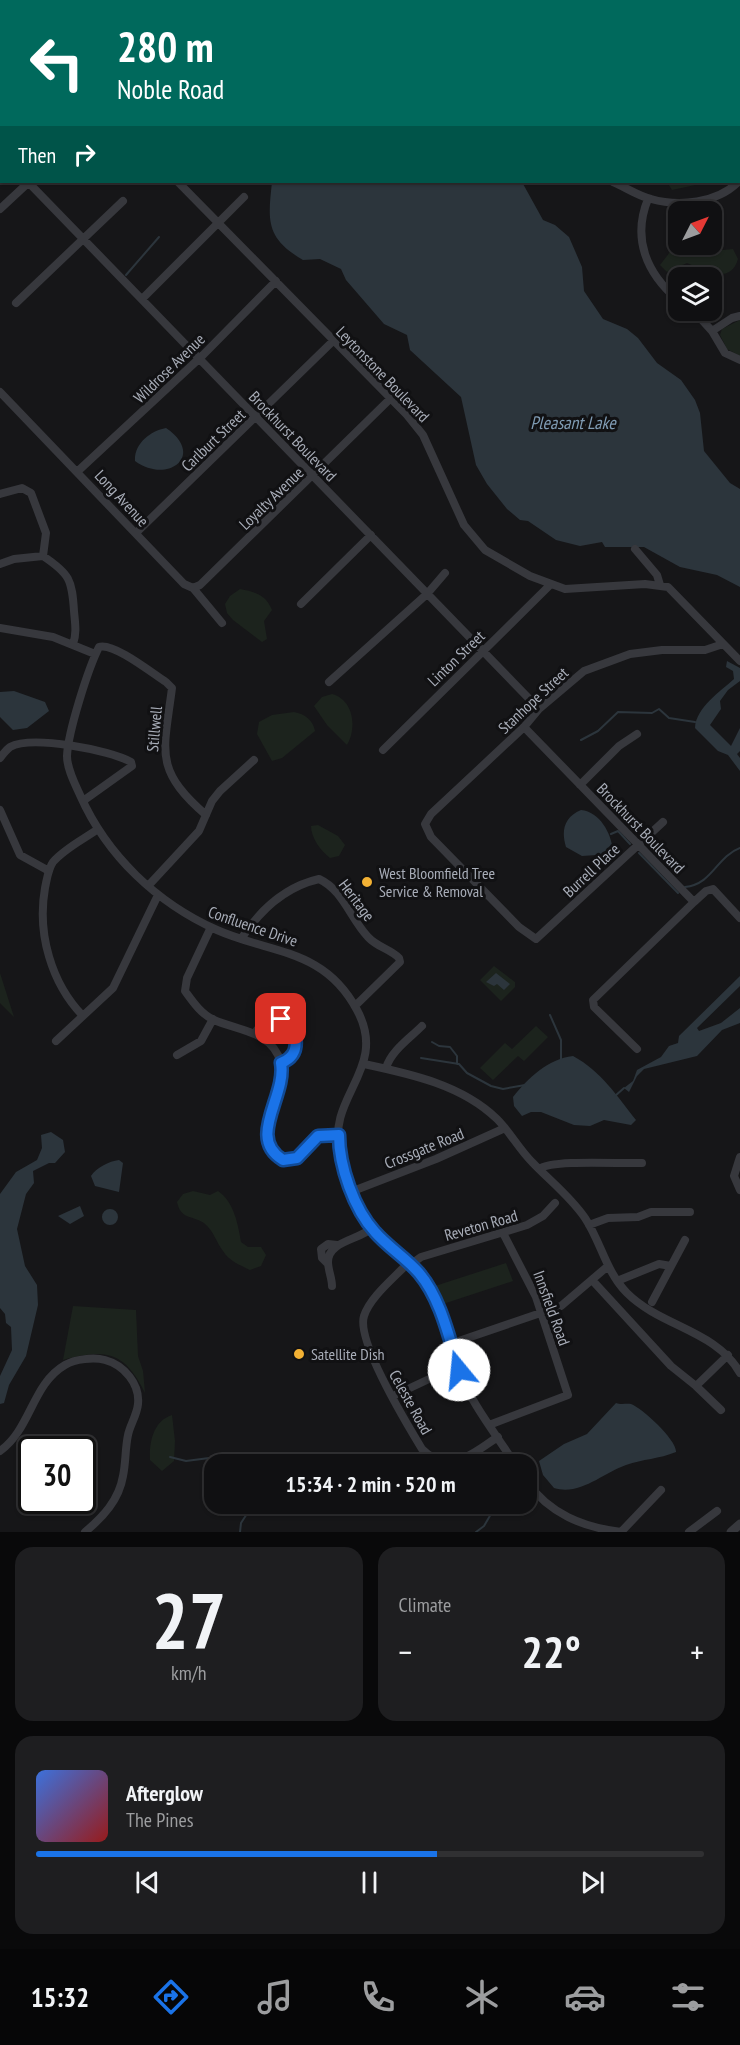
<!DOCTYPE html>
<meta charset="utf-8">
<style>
:root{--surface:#101012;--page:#1e1e20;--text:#f1f3f6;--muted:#9c9d9f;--line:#303032;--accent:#1a73e8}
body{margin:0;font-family:"PT Sans Narrow",sans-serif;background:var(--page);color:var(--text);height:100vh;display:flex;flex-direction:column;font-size:22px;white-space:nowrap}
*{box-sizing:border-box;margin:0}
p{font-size:20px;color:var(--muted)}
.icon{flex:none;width:33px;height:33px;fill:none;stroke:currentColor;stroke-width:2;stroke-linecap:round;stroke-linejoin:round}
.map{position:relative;height:1532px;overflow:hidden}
.drawer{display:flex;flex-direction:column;gap:15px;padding:15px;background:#09090a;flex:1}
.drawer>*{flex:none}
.top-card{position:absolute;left:0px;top:0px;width:741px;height:183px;box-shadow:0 2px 4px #0004,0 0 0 2px var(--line);background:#00695c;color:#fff;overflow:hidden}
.needle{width:39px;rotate:48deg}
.controls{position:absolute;left:668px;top:201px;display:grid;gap:12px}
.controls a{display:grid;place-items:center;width:54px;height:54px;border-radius:12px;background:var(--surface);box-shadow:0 2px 4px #0004,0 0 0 2px var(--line);font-size:30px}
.speed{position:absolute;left:18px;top:1436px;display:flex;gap:12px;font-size:30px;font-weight:700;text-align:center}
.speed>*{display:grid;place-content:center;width:78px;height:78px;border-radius:50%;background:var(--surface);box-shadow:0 2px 4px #0004,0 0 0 2px var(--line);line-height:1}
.speed .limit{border:3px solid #111;border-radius:9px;background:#fff;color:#111}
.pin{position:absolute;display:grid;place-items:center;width:51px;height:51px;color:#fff;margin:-26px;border-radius:12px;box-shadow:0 3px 9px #0006}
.me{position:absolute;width:66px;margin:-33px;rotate:343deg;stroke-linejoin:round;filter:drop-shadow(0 0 4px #0008)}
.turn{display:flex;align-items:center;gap:21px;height:126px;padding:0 18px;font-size:27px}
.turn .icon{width:78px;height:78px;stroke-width:2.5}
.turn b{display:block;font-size:42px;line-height:51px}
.then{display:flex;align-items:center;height:57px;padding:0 18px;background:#0003;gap:12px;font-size:22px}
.big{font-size:45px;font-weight:600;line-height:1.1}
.drawer .widget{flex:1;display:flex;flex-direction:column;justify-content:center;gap:9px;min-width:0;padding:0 21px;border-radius:18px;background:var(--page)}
.drawer .dial{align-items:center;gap:0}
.dial b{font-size:78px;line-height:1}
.song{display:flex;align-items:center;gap:18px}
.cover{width:72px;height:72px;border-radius:9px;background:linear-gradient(135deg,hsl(220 70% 55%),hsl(0 70% 35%))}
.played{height:6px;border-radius:3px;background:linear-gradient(90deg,var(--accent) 60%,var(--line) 60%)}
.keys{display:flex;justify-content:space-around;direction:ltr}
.heat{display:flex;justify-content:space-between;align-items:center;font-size:33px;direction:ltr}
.drawer .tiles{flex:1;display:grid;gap:15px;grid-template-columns:1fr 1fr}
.widget:last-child{grid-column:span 2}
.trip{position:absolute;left:204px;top:1454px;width:333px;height:60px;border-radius:18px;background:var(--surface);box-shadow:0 2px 4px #0004,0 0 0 2px var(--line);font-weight:600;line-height:60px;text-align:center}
.dock{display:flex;height:96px;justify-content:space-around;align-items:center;background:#060607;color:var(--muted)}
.dock .icon{width:42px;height:42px}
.dock .selected{color:var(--accent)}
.dock b{font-size:27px;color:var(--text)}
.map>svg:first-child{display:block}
</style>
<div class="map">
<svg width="740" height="1532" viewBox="0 0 740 1532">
<rect width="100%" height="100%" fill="#161618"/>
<path fill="#1c231d" d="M 667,182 L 709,182 L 672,190 Z
M 683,244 L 713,251 L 733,249 L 738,259 C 730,286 705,270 687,263 L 667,272 L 660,265 L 670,252 Z
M 740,320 L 740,356 L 727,349 L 720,335 L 722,329 Z
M 240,589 C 256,592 266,595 272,610 L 264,621 L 267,639 L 262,642 L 233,620 L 227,613 L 225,604 L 230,596 Z
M 332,694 C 354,700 357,728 347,745 L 327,725 L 314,706 L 322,697 Z
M 294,712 C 305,714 313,720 315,731 L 282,758 L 272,761 L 257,734 L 259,722 L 272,715 Z
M 318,825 L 338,836 L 345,845 L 339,856 L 330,858 C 321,851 311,838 311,826 Z
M 494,966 L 515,982 L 515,987 L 501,1001 L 480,980 Z
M 0,973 L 14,1017 L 0,1003 Z
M 536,1026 L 548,1037 L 524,1061 L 518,1056 L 493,1080 L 480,1068 L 505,1043 L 512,1049 Z
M 193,1191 L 210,1195 L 218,1191 C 234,1202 238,1224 241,1242 L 248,1247 L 261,1247 L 266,1255 L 261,1266 L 250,1270 C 240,1265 229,1261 223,1251 C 216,1242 214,1231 204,1223 C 192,1215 181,1220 177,1202 L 183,1194 Z
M 506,1263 L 513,1281 L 443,1304 L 435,1286 Z
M 73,1306 L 136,1310 L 138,1356 L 143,1371 L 145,1393 C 125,1352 106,1348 63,1360 Z
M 172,1415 L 175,1441 L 174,1461 L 162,1471 L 150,1460 C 149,1443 153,1421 172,1415 Z"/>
<path fill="#2c353c" d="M 186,0 L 505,0 L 506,1 L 186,1 Z
M 272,182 L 522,182 L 543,220 L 555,225 L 569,237 L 582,267 L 584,291 L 603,319 L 627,329 L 638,338 L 657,363 L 681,380 L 695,400 L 700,413 L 704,451 L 730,483 L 740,489 L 740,587 L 717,575 L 680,567 L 644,547 L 605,547 L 602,542 L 580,546 L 556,540 L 528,521 L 520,520 L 507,509 L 487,484 L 476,465 L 461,397 L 410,350 L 407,335 L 384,324 L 346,280 L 341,269 L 320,259 L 303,260 C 265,238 268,220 272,182 Z
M 166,428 C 206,455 168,485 135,461 C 134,444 150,431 166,428 Z
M 727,661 L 740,668 L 740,681 L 728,690 L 720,701 L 721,709 L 710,725 L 731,746 L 740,728 L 740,751 L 737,754 L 740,758 L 740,771 L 728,755 L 718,751 L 695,728 C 696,707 721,691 734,679 L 733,671 L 726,667 Z
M 14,691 L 45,702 L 49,711 L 27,728 L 13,730 L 0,717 L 0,692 Z
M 581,810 C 600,812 611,833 613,850 L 611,854 L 582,856 L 566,847 C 561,831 564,817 581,810 Z
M 496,973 L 510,984 L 504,990 L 497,984 L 494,986 L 486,982 Z
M 740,976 L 740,986 L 697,1028 L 699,1031 L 721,1023 L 740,1008 L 740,1023 L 722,1030 L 697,1056 L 644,1069 L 637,1076 L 629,1092 L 624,1088 L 633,1081 L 637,1070 L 661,1057 L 669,1046 L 678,1043 L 679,1036 Z
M 573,1056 C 601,1071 617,1096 636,1120 L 631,1125 L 604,1120 L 590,1126 L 574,1125 L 541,1112 L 531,1112 L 522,1116 L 514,1106 L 513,1097 C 528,1078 548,1059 573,1056 Z
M 51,1132 L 63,1140 L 65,1152 L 55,1163 L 49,1163 L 33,1171 L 34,1183 L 26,1194 L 17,1229 L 25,1266 L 37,1285 L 38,1305 L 26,1356 L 9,1385 L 4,1403 L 0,1404 L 0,1376 L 12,1350 L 11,1327 L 6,1323 L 5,1314 L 0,1308 L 0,1194 L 16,1172 L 37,1160 L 42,1148 L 41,1135 Z
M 119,1160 L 123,1163 L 119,1192 L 95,1186 L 91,1176 C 96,1168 109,1161 119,1160 Z
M 80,1206 L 84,1216 L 70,1224 L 58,1216 Z
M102 1217a8 8 0 1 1 16 0a8 8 0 1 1-16 0Z
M 616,1403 C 621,1405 627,1403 631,1404 C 642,1408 677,1440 676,1452 C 659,1459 643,1459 626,1465 C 603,1473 580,1496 554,1488 L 543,1475 L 539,1461 L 564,1444 L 587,1434 Z"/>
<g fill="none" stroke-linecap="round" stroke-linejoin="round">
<path stroke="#2c353c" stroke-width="2" d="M 126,275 L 159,237
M 581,740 L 598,731 L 618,712 L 652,713 L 659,709 L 669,718 L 695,722
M 611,834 L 618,831 L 630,844
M 639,853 L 678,893
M 685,887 C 713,884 716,857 740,848
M 550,1015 L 561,1040 L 561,1059
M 432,1042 L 439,1046 L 450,1047 L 457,1056 L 457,1064
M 421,1058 L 459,1064 L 467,1073 L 491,1086 L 503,1089 L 525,1085
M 615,1096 L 624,1088
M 170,1457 L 186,1461 L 217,1457 L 226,1464
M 240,1532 L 241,1523 L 252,1506 L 251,1503
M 476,1532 L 484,1526 L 491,1514 L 502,1514 L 514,1505"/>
<path stroke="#37383d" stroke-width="8" d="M 103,0 L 104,2
M 533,0 L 535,2
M 703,0 L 704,2
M 94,2 L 96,0
M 0,93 L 2,92
M 0,152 L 2,154
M 28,182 L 539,709
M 178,182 L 407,415 L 423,435 L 464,525 L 485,550 L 530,576 L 565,589 L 645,584 L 668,587 L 740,661
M 613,182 C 625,187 638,196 651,199 C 679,207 717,203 738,182
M 648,199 C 632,238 646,273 678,300
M 0,209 L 29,182
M 142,299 L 244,197
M 16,303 L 123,201
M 693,310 L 712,331
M 740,316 L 732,318 L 712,331 L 725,353 L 740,360
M 0,392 L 184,584 L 193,588 L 222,623
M 78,471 L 203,355 L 276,281
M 0,494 L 22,488 L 31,493 L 46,533 L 43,556
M 136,533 L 333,341
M 635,549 L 657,575 L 660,585
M 0,564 L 14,559 L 43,556 C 70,574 72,580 74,611 C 75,623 77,633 73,644
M 193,588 L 200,585 L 391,398
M 301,604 L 371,535
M 0,628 L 53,637 L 95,654
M 329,682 L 427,594 L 445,573
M 524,727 L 694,902 L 706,891 L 713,889 L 740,918
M 383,750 L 549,586
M 0,758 C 3,754 6,750 10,747 C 32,735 110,750 131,762 L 132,766 L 83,801
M 580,785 L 619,746 L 637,734
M 0,810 L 20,855 L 49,871
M 206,815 C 153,769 164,751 172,688 L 166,682 C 152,673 113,642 99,647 C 88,669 68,732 67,756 C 67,769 75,784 80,795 C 107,856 157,903 217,930 C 271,954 324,948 357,1010 C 389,1069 326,1096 340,1152 C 346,1179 357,1212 375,1233 C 391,1251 413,1263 426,1284 C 443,1311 447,1342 459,1371 C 472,1405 496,1434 515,1464
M 663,822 L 536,939 L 519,927 L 431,837 L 425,824 L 431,814 L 524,727 L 539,709 L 584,671 L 630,654 L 662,650 L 705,650 L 723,644
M 148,886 L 199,831 L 212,801 L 220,791 L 254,760
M 211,927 L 187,978 L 185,991 C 193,1002 201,1014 214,1020 C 240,1031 272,1031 281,1063 C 290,1097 244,1137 283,1160 L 297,1158 L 318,1136 L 339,1135
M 241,939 C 260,910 284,887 319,879 C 343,890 350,918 368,937 C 377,947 390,949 399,958 L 400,962 L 355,1006
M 83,1016 C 51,983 37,933 45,888 C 47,879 48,869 53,862 C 65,848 84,839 98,829
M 255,1033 C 281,994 317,1048 281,1063
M 56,1041 L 113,988 L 158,895
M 637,1049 L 594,1007 L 593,1000 L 694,902
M 177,1055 L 201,1041 L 213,1019
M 364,1064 C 411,1074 462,1085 497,1119 C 510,1132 519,1149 532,1162 C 550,1181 570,1196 585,1218 C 601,1242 606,1272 627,1293 C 661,1327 716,1330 740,1373
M 386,1068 C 391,1051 409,1039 422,1026
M 740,1157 L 734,1176 L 740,1190
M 539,1169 C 553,1159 621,1164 642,1163
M 353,1191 L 436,1159 L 505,1128
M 589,1225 L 608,1218 L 638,1217 L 651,1212 L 690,1212
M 408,1263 C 394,1278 370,1297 364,1316 C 356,1341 408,1426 422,1449 C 450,1477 472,1453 498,1437
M 328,1264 L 322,1258 L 321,1249 L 328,1244 L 337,1245
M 410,1265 L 421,1257 L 527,1225 L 543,1216 L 555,1203
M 592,1280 L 671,1366 L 696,1386 L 728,1355
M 617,1281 L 659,1264 L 671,1266
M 332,1286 C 332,1278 328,1270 328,1262 C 328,1241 359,1240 372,1228
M 652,1302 L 685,1240
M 450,1344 L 561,1306 L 608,1266
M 696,1386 L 721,1410
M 393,1396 L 446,1371
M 489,1425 L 568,1395 L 536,1297 L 503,1233
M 0,1451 C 31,1429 32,1384 65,1365 C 75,1359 94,1357 105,1360 C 124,1365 140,1384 138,1404 C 137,1415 130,1425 128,1435 C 125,1449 126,1462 123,1476 C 119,1500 103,1517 85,1532
M 526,1481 C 550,1514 582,1527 621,1532 L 661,1490
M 689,1532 L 717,1511"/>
<path stroke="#37383d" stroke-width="9" d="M 731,1532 L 740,1524"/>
</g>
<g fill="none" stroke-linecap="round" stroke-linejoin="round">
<g stroke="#114b97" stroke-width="15">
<path id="route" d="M 281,1019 L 294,1031 C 298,1046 296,1057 281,1063 C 287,1096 246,1138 283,1160 L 297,1158 L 318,1136 L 339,1135 C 339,1166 354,1209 375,1232 C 388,1247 406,1258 419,1273 C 441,1299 449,1338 459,1370"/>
</g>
<use href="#route" stroke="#1a73e8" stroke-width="10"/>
</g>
<g fill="#f2b134" stroke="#111113" stroke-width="2">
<circle cx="367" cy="882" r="6"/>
<circle cx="299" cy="1354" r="6"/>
</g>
<g text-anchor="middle" stroke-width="6" stroke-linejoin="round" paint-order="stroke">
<g font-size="16" fill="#a8adb8" stroke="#111113">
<text transform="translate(169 368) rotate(-44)" y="6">Wildrose Avenue</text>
<text transform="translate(383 374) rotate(46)" y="6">Leytonstone Boulevard</text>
<text transform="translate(293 436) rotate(46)" y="6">Brockhurst Boulevard</text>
<text transform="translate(213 440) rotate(-44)" y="6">Carlburt Street</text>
<text transform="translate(122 498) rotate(47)" y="6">Long Avenue</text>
<text transform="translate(271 498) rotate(-44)" y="6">Loyalty Avenue</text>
<text transform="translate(456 658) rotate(-44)" y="6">Linton Street</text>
<text transform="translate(533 700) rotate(-43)" y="6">Stanhope Street</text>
<text transform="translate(154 729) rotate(-85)" y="6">Stillwell</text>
<text transform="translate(641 828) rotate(46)" y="6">Brockhurst Boulevard</text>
<text transform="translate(591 870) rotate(-43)" y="6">Burrell Place</text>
<text transform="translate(357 900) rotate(53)" y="6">Heritage</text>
<text transform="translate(253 926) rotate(19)" y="6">Confluence Drive</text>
<text transform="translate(424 1148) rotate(-22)" y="6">Crossgate Road</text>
<text transform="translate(481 1225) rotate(-16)" y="6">Reveton Road</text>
<text transform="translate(552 1308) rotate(70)" y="6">Innsfield Road</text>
<text transform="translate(411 1402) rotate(61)" y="6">Celeste Road</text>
</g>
<g font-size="16" fill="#a8adb8" stroke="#111113" text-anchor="start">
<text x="379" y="879">West Bloomfield Tree<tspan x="379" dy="18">Service &amp; Removal</tspan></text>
<text x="311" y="1360">Satellite Dish</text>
</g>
<g font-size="18" font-style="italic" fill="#7f9bb3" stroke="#111113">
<text x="573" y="429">Pleasant Lake</text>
</g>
</g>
</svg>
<div class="controls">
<a><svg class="needle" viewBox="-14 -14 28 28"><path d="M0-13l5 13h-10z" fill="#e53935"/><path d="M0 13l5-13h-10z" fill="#9c9d9f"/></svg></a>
<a><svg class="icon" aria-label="layers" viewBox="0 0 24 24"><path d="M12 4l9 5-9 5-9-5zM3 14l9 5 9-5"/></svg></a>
</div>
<div class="speed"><div class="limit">30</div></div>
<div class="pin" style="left:281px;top:1019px;background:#d93025"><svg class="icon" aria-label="arrive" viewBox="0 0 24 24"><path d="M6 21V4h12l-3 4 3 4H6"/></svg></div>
<svg class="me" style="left:459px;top:1370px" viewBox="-20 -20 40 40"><circle r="19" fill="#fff"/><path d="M0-13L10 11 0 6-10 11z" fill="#1a73e8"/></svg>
<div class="trip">15:34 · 2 min · 520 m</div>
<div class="top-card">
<div class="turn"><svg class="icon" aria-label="left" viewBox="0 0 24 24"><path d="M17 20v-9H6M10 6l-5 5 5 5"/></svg><div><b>280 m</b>Noble Road</div></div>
<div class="then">Then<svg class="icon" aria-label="right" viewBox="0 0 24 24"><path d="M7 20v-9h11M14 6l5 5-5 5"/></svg></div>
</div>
</div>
<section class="drawer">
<div class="tiles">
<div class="widget dial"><b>27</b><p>km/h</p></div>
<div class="widget"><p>Climate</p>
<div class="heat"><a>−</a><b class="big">22°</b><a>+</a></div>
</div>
<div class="widget">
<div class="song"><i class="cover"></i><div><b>Afterglow</b><p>The Pines</p></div></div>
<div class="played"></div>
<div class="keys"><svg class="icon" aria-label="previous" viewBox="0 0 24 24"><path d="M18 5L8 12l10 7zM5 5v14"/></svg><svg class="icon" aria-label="pause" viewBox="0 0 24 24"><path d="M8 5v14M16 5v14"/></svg><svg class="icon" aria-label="next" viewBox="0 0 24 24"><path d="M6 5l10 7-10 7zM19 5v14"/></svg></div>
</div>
</div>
</section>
<nav class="dock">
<b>15:32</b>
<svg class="icon selected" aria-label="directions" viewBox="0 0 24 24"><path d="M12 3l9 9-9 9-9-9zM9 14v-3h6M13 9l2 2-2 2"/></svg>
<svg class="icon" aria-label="music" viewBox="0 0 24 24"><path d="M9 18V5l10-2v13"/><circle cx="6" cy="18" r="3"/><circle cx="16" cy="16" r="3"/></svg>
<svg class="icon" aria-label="phone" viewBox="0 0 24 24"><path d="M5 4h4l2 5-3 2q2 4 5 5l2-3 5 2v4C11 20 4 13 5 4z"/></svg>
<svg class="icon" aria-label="climate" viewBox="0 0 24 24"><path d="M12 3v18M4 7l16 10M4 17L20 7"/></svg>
<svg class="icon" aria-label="car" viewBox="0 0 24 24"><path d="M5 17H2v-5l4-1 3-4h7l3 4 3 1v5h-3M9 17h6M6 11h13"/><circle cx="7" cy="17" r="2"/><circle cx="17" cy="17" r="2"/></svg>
<svg class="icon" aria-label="filters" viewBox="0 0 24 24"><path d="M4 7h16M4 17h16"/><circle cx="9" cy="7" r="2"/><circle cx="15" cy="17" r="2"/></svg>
</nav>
